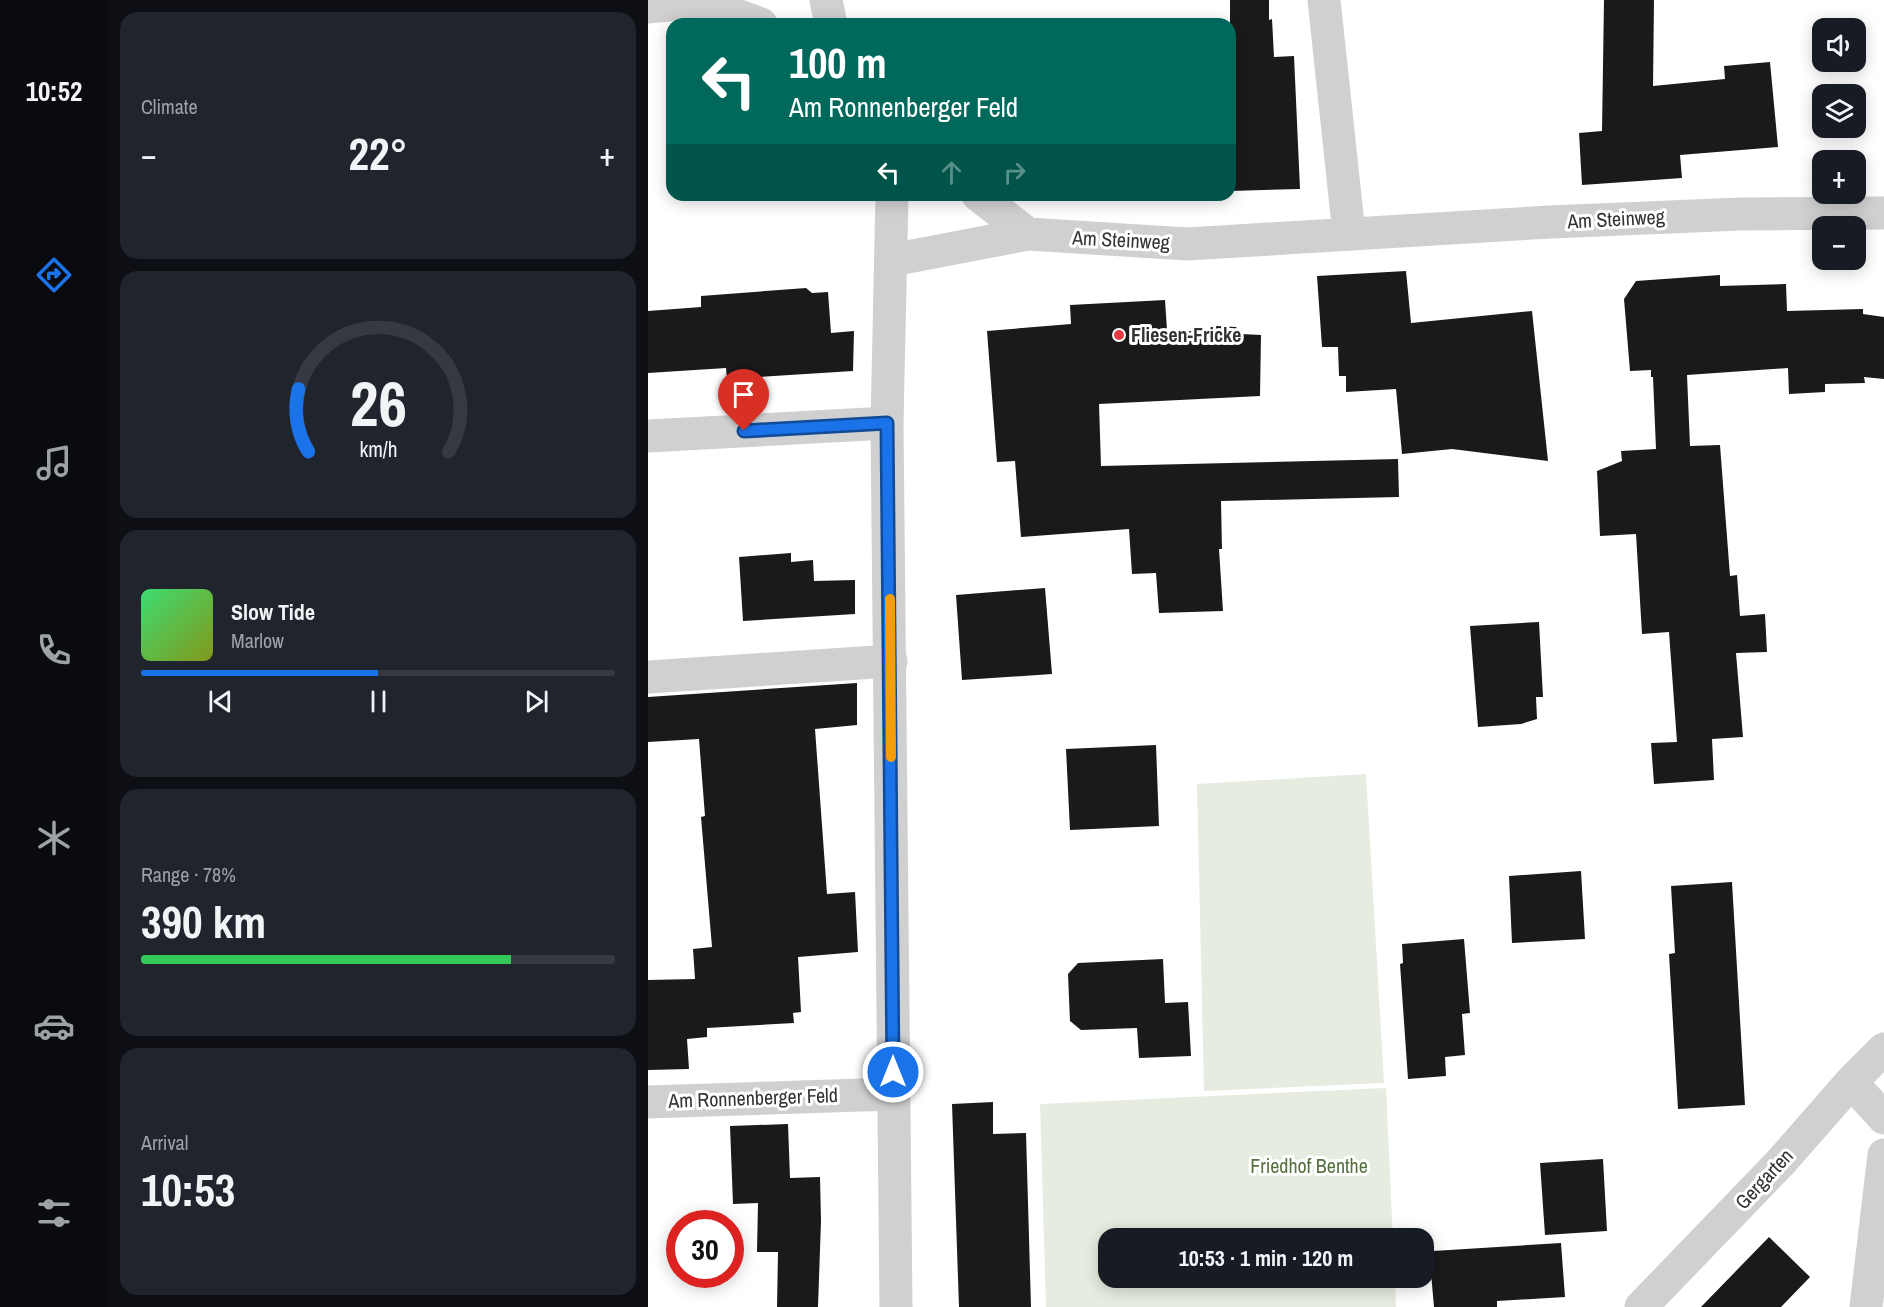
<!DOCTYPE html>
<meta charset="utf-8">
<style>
:root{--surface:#171b24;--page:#20242c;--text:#f1f3f6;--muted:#9ea1a6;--line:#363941;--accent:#1a73e8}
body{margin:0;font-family:"Archivo Narrow",sans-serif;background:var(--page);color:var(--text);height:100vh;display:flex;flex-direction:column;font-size:22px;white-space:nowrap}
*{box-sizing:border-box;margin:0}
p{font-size:20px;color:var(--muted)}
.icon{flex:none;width:33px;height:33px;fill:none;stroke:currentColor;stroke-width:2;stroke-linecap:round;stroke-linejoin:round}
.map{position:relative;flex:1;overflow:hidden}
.drawer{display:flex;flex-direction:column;gap:12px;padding:12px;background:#0d0f14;width:540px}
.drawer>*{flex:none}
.guide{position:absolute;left:18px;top:18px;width:570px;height:183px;border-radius:18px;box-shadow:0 3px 15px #0003;background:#00695c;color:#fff;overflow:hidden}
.fabs{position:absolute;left:1164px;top:18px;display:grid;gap:12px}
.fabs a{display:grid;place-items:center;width:54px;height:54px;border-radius:12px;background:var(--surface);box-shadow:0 3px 15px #0003;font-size:30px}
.speed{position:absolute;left:18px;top:1210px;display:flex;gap:12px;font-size:30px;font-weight:700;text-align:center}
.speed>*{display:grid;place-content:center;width:78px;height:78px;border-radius:50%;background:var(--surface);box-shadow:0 3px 15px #0003;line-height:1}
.speed .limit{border:9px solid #d22;background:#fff;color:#111}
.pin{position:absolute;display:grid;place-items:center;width:51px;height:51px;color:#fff;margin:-62px -26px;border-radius:50% 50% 50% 0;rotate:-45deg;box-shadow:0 0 6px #0007}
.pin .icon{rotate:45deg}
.me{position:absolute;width:66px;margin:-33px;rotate:0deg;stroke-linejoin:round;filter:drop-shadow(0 0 4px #0008)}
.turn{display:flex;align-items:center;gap:21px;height:126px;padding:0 24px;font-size:27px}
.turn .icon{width:78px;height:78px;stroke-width:2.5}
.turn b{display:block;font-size:42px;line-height:51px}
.lanes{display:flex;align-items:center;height:57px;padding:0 24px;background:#0003;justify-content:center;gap:30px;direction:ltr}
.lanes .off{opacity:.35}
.big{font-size:45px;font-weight:700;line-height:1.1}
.drawer .tile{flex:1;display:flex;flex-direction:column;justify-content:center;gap:9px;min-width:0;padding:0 21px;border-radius:18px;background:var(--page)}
.drawer .dial{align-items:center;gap:0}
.dial svg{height:156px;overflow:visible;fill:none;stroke:var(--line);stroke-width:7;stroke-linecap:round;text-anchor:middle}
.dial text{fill:var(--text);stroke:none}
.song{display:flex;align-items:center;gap:18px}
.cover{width:72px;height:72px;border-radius:9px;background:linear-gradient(135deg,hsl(140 70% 55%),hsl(70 70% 35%))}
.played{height:6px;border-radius:3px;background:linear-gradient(90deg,var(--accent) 50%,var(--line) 50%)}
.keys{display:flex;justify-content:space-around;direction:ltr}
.heat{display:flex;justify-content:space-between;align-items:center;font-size:33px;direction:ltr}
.charge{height:9px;border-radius:4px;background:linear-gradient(90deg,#34c759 78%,var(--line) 0)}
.trip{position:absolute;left:450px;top:1228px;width:336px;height:60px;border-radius:18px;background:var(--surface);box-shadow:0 3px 15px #0003;font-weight:700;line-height:60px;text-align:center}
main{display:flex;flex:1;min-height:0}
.menu{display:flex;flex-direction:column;width:108px;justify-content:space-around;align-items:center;background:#090b0e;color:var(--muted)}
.menu .icon{width:42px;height:42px}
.menu .selected{color:var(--accent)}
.menu b{font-size:27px;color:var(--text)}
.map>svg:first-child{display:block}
</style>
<main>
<nav class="menu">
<b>10:52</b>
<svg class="icon selected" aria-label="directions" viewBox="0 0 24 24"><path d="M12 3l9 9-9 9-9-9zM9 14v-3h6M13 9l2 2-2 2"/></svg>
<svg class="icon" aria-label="music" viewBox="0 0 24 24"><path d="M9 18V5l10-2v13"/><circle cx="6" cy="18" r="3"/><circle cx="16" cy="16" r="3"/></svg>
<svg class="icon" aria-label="phone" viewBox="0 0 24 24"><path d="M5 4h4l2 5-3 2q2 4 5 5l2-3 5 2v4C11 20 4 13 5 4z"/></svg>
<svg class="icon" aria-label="climate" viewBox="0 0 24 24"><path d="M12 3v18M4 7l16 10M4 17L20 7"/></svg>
<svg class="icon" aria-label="car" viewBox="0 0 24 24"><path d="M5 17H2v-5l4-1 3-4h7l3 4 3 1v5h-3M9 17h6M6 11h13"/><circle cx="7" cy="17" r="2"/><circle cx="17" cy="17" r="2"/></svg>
<svg class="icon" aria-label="filters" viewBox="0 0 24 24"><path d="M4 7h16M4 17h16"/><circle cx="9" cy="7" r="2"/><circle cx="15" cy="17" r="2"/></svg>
</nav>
<section class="drawer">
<div class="tile"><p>Climate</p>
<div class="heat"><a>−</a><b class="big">22°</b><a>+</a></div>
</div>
<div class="tile dial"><svg viewBox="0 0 100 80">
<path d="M14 69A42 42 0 1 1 86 69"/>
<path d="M14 69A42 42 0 0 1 9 37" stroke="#1a73e8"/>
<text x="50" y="56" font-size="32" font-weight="700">26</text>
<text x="50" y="72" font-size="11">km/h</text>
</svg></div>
<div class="tile">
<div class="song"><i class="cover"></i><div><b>Slow Tide</b><p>Marlow</p></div></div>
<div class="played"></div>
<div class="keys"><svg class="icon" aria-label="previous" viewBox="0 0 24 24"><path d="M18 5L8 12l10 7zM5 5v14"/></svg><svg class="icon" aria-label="pause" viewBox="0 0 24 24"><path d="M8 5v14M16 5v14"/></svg><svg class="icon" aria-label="next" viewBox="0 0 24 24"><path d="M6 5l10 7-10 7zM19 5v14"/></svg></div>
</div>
<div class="tile"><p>Range · 78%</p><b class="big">390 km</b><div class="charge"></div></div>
<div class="tile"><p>Arrival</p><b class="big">10:53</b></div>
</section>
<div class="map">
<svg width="1236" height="1307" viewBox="0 0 1236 1307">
<rect width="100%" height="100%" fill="#fff"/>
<path fill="#e6ecdf" d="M 718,774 L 736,1083 L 556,1091 L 549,784 Z
M 738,1088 L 745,1239 L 460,1239 L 460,1278 L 747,1278 L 748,1307 L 398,1307 L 392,1104 Z"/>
<path fill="#1a1a1a" d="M 582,0 L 621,0 L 621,20 L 624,19 L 626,57 L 646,56 L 652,189 L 582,191 Z
M 956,0 L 1006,0 L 1005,86 L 1077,79 L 1076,66 L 1122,62 L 1130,147 L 1032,155 L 1034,178 L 934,185 L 931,133 L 954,131 Z
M 758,271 L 763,323 L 884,311 L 900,461 L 804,449 L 754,454 L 748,389 L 698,392 L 698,376 L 691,376 L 690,347 L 674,347 L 669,276 Z
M 1072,275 L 1072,286 L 1138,284 L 1139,311 L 1215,309 L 1215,314 L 1236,317 L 1236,379 L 1216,377 L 1217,383 L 1177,384 L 1177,392 L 1141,394 L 1140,368 L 1039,375 L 1042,446 L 1072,445 L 1082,576 L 1089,575 L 1092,616 L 1117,614 L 1119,652 L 1088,653 L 1095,737 L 1064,739 L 1066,780 L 1006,784 L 1003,743 L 1029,742 L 1021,632 L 994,634 L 988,534 L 952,536 L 949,471 L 974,461 L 973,451 L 1008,449 L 1005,377 L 1003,377 L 1003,370 L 982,371 L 976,299 L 988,281 Z
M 158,288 L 164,293 L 180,292 L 183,333 L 206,331 L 205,371 L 79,379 L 78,368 L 0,373 L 0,311 L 53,307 L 53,296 Z
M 517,300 L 519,330 L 560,332 L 569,326 L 588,327 L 593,334 L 613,335 L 612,396 L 451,404 L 453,466 L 750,459 L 751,497 L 573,501 L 574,549 L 571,549 L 575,611 L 511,613 L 508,573 L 484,574 L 481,529 L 373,537 L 367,461 L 349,462 L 339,331 L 423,324 L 422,305 Z
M 143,553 L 143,562 L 165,560 L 166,581 L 207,580 L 207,614 L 95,621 L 91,557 Z
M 397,588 L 404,674 L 314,680 L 308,595 Z
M 891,622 L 895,697 L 888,697 L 889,719 L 873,724 L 830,727 L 822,626 Z
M 209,683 L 209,725 L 167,729 L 179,894 L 207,892 L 210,952 L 150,957 L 153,1012 L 145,1013 L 146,1023 L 59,1028 L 59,1037 L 39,1039 L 41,1069 L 0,1070 L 0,980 L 47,979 L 45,949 L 64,947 L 53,817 L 57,816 L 51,739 L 0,742 L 0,697 Z
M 508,745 L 511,826 L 422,830 L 418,749 Z
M 933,871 L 937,939 L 864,943 L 861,876 Z
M 1084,882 L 1097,1105 L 1030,1109 L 1021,954 L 1027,953 L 1023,886 Z
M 816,939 L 822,1013 L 814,1014 L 817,1055 L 797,1057 L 798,1076 L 760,1079 L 752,964 L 755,963 L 754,944 Z
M 515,959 L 517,1003 L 540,1002 L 543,1056 L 491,1058 L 489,1028 L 433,1030 L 422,1021 L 420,974 L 430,963 Z
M 345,1102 L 345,1134 L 378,1133 L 383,1307 L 311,1307 L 304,1104 Z
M 140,1124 L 142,1178 L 172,1177 L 173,1221 L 170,1307 L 129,1307 L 130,1252 L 109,1252 L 110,1203 L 85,1204 L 82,1126 Z
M 955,1159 L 959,1231 L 897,1235 L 892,1163 Z
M 1121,1237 L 1162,1277 L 1133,1307 L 1053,1307 Z
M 913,1243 L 917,1297 L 849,1301 L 849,1307 L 786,1307 L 783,1273 L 786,1272 L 785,1251 Z"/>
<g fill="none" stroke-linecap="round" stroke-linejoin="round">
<path stroke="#d0d0d0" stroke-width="33" d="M 178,0 L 183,24
M 676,0 L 701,234
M 0,7 L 54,2 L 113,24
M 244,195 L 239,423 L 248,1307
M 330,195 L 380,234
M 244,260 L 380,234 L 539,244 L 902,222 L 1093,214 L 1236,213
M 0,436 L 239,423
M 0,677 L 243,661
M 1203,1082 L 1236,1118
M 0,1102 L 245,1094
M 993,1307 L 1132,1163 L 1203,1082 L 1236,1049
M 1218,1307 L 1236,1155"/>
</g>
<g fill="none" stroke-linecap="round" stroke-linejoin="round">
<g stroke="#114b97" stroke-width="15">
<path id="route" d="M 96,431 L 239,423 L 245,1072"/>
</g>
<use href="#route" stroke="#1a73e8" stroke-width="10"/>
<path stroke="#f59e0b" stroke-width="10" d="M 242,599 L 243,757"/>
</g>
<circle fill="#e63946" stroke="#fff" stroke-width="2" cx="471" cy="335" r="6"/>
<g text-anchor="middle" stroke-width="6" stroke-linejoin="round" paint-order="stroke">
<g font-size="20" fill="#333" stroke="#fff">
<text transform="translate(968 219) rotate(-3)" y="7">Am Steinweg</text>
<text transform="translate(473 240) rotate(3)" y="7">Am Steinweg</text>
<text transform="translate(105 1098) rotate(-2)" y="7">Am Ronnenberger Feld</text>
<text transform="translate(1116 1179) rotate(-47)" y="7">Gergarten</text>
</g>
<g font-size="20" font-weight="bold" fill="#333" stroke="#fff" text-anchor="start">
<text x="483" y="342">Fliesen-Fricke</text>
</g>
<g font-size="20" fill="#56703f" stroke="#fff">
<text x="661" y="1173">Friedhof Benthe</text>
</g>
</g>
</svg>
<div class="fabs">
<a><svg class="icon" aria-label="sound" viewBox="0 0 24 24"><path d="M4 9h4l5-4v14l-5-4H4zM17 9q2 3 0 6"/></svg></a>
<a><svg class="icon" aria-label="layers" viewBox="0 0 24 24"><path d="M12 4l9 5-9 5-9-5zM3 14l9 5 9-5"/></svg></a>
<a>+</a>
<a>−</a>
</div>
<div class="speed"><div class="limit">30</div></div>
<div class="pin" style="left:96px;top:431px;background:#d93025"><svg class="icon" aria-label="arrive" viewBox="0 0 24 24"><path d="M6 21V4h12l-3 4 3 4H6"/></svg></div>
<svg class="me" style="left:245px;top:1072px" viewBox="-20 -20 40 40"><circle r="17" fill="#1a73e8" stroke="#fff" stroke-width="3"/><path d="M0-11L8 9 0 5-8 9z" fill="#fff"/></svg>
<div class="trip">10:53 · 1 min · 120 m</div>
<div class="guide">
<div class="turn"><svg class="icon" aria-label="left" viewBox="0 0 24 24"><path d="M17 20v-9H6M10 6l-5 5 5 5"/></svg><div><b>100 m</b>Am Ronnenberger Feld</div></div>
<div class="lanes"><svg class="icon" aria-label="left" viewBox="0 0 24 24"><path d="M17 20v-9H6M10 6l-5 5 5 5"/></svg><svg class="icon off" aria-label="ahead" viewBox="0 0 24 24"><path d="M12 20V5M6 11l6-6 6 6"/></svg><svg class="icon off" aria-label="right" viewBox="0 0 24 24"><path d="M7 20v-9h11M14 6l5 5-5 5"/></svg></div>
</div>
</div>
</main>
